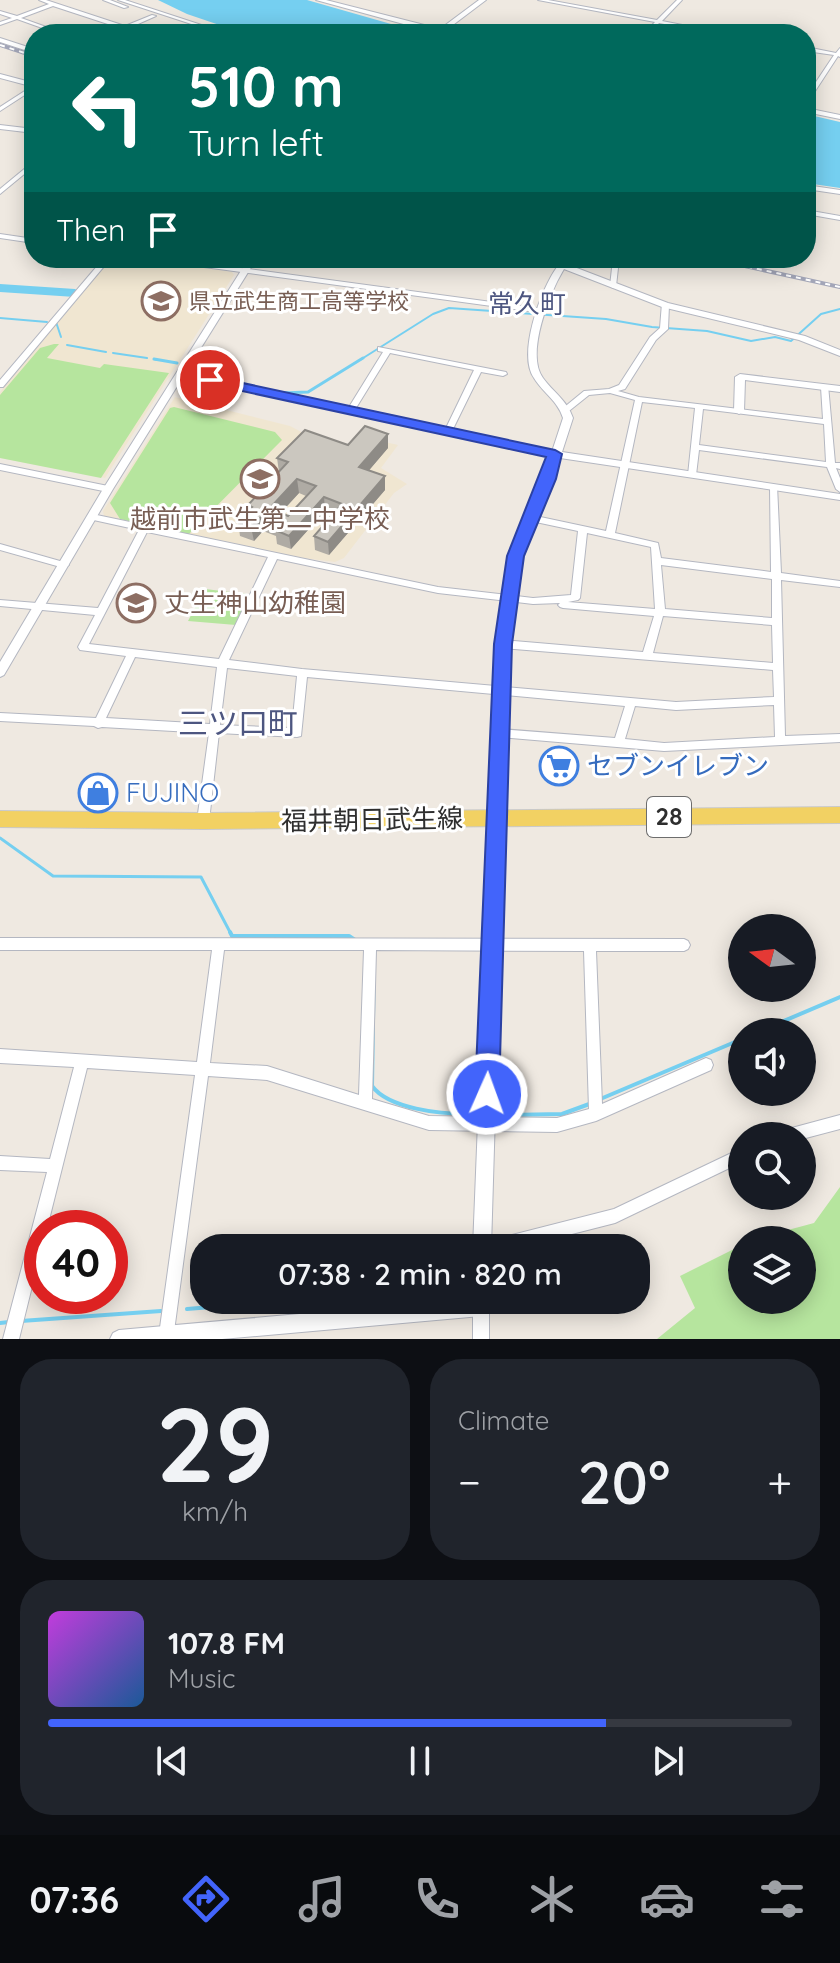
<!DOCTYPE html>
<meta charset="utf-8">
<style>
:root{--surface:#171b24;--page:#20242c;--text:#f1f3f6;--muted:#9ea1a6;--line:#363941;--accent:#4264fb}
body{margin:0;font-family:Quicksand,"Noto Sans JP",sans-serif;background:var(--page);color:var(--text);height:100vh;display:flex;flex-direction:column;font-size:30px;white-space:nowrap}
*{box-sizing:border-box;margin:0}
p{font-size:26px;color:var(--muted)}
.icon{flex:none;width:44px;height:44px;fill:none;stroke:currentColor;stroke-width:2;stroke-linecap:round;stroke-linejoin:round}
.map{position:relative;height:1339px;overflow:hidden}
.side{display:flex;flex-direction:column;gap:20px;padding:20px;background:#0d0f14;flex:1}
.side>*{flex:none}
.top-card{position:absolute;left:24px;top:24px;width:792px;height:244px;border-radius:32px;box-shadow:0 4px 20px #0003;background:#00695c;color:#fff;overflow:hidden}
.needle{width:52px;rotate:285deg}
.buttons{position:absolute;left:728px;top:914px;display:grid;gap:16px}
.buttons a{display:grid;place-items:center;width:88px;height:88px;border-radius:50%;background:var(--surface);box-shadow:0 4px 20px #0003;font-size:40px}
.speed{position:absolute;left:24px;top:1210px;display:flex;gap:16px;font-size:40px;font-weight:700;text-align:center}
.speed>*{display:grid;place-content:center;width:104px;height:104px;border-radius:50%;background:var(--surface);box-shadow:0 4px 20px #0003;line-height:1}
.speed .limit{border:12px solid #d22;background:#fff;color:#111}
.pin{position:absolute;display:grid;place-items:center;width:68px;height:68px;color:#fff;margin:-34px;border:4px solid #fff;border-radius:50%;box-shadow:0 2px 8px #0007}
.me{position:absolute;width:88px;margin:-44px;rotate:2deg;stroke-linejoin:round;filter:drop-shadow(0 0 6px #0008)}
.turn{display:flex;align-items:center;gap:28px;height:168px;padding:0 32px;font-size:36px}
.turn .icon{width:104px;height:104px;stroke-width:2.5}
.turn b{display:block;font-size:56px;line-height:68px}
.then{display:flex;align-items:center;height:76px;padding:0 32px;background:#0003;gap:16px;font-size:30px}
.big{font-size:60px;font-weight:600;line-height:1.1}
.side .tile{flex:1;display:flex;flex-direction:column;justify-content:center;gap:12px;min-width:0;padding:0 28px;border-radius:32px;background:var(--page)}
.side .dial{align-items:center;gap:0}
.dial b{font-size:104px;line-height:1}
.song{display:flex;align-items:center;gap:24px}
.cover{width:96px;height:96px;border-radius:12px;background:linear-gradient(135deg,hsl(290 70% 55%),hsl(210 70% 35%))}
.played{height:8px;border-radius:4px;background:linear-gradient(90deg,var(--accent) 75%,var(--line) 75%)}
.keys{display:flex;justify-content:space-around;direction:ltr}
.heat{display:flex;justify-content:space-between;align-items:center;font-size:44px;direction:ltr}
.side .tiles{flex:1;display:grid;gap:20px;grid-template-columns:1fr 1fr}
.tile:last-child{grid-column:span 2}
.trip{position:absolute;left:190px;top:1234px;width:460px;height:80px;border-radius:32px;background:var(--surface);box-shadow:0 4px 20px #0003;font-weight:600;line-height:80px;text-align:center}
.tab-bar{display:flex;height:128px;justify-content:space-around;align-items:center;background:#090b0e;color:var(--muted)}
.tab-bar .icon{width:56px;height:56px}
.tab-bar .selected{color:var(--accent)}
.tab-bar b{font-size:36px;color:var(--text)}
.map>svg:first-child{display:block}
</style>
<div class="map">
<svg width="840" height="1339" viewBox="0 0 840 1339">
<rect width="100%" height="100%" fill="#efe9e1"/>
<path fill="#f0e6d1" d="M 111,258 L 138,258 L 232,272 L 234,275 L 105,478 L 0,458 L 0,392 Z
M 175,397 L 290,426 L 309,436 L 351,448 L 359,436 L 398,445 L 381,468 L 407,484 L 394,493 L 344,558 L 335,562 L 271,554 L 104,516 L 103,511 Z"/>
<path fill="#b6e59e" d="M 54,344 L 59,344 L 47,358 L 100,368 L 104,364 L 169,373 L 101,478 L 0,458 L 0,395 L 40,348 Z
M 174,407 L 275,432 L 282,440 L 188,535 L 120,519 L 110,503 L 170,408 Z
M 205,589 L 247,594 L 249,598 L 236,625 L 188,621 Z
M 840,1187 L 840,1339 L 657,1339 L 695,1308 L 680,1276 L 742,1245 L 742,1300 L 802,1300 L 802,1240 L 751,1240 L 814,1223 Z"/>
<path fill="#75cff0" d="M 158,0 L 307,0 L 426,34 L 246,34 L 187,14 Z
M 810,115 L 840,122 L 840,188 L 806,183 L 806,117 Z"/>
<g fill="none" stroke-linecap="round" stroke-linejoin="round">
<path stroke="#75cff0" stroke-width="2" d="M 0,318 L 47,322
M 56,322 L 61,337
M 67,345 L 106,352
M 113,353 L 147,358
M 154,359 L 157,360
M 360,360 L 433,314 L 449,308 L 606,319 L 652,327 L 707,331 L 751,341 L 775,337 L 791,341 L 821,314 L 840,309"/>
<path stroke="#75cff0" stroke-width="3" d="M 154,359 L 177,363
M 193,370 L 247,385
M 282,393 L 308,392 L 363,358
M 0,838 L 53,876 L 201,877 L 231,934"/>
<path stroke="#75cff0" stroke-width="4" d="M 230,932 L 232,936 L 349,936 L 355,940
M 374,954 L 372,1086 C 389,1109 441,1114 468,1114
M 758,1032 L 840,997
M 598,1100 L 742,1039
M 502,1115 L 562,1114 L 592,1103
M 187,1309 L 295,1300
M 21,1321 L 161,1311
M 0,1323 L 9,1322"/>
<path fill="#75cff0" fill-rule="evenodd" d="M 0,284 L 75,289 L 81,293 L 75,297 L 0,292 Z"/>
<g stroke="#b4b7c1" stroke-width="2">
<path id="minor" d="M 39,0 L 46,0 L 125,26 L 152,15 L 156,16 L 129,28 L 146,34 L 139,34 L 125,29 L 113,34 L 107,34 L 120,28 L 53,6 L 21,18 L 66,34 L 59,34 L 17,19 L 0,25 L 0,22 L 12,18 L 0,14 L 0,11 L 17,16 L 49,4 Z
M 103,0 L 110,0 L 128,7 L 124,8 Z
M 118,0 L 125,0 L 229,34 L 222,34 Z
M 538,0 L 548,0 L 657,20 L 677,0 L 682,0 L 662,21 L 728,34 L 718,34 L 659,23 L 649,34 L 644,34 L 655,22 Z
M 0,38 L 34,49 L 34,53 L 0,42 Z
M 806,47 L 836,53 L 840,48 L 840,57 L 838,56 L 808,102 L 806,103 L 806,97 L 834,55 L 806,51 Z
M 34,85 L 34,89 L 0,111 L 0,107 Z
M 806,108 L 840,115 L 840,119 L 806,112 Z
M 0,125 L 34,129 L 34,133 L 0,129 Z
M 34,161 L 34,166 L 0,194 L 0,189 Z
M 806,210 L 840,216 L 840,220 L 806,214 Z
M 0,234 L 34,239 L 34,243 L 0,238 Z
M 104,258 L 111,258 L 3,387 L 0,387 L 0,380 Z
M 149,258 L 167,258 L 544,309 L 548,311 L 544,313 L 152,260 Z
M 615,266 L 618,268 L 616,286 L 613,288 L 610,286 L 612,268 Z
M 662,303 L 669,305 L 668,329 L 656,340 L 625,389 L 618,391 L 639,397 L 823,419 L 821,387 L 822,385 L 828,385 L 835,463 L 840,463 L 840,469 L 836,468 L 840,478 L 840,492 L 836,489 L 827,467 L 699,450 L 696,475 L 695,477 L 689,477 L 688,475 L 695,408 L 642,402 L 615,533 L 658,543 L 661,558 L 771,572 L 770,487 L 771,485 L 777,485 L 781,573 L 840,581 L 840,587 L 781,580 L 785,736 L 840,734 L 840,742 L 664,751 L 500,737 L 496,736 L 495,733 L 496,730 L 500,729 L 615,738 L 625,706 L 307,677 L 301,736 L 297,737 L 219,733 L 209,821 L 207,824 L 203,826 L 199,824 L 197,821 L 209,733 L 102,727 L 98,728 L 94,726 L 0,721 L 0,713 L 96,718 L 126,656 L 80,650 L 78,647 L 95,615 L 0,606 L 0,600 L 98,608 L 139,530 L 89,519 L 88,517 L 92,514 L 438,587 L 533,598 L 571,595 L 578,531 L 531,521 L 527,518 L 531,515 L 606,531 L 635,400 L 610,393 L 589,395 L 569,411 L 566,411 L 562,409 L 584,391 L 609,389 L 619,385 L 650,337 L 660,328 ZM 703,409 L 824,424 L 826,462 L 699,445 ZM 147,532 L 268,557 L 219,659 L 89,644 ZM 587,533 L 651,547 L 655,609 L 568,602 L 578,600 L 580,598 ZM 277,559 L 438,593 L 533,604 L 560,603 L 558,605 L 560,607 L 563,608 L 654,616 L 643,652 L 503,640 L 498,644 L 503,648 L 773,670 L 774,697 L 676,702 L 302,669 L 229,660 ZM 661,565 L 772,579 L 772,618 L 665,609 ZM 663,616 L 772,625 L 773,663 L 653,653 ZM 135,657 L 217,667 L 210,724 L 106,718 ZM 227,668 L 297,676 L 292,728 L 220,725 ZM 774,705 L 775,737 L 664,743 L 625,739 L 635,706 L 676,710 Z
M 378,347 L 506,372 L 507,374 L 503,376 L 481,372 L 453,429 L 555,451 L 559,454 L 555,457 L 353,413 L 350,413 L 346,411 L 181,375 L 177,373 L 181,371 L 349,407 L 383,352 L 378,351 ZM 390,353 L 474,370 L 446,428 L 356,408 Z
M 0,464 L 108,486 L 112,489 L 108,492 L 0,470 Z
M 0,544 L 67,563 L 69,565 L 64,568 L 0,550 Z
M 0,938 L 684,939 L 688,941 L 690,945 L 688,949 L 684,951 L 596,951 L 602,1104 L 706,1058 L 711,1060 L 713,1065 L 711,1070 L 596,1121 L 557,1132 L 429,1130 L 267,1080 L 208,1076 L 173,1339 L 161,1339 L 159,1335 L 195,1075 L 87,1068 L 47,1228 L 42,1228 L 42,1246 L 19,1339 L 3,1339 L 47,1172 L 0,1170 L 0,1156 L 50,1159 L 74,1067 L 0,1063 L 0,1049 L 197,1062 L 212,950 L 0,950 ZM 224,950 L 364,950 L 359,1095 L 267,1066 L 210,1063 ZM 376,950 L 584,951 L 589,1109 L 557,1118 L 429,1116 L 372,1099 Z
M 840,1115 L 840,1129 L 802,1139 L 802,1136 L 781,1136 L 783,1131 L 788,1129 Z
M 742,1148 L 742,1162 L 615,1223 L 517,1248 L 481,1248 L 483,1243 L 488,1241 L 614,1209 Z
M 482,1300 L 486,1302 L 489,1307 L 489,1339 L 473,1339 L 473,1307 L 476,1302 Z"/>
</g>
<g stroke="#b4b7c1" stroke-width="2">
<path id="tertiary" d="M 316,0 L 326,0 L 440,29 L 479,0 L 486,0 L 445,31 L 454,34 L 440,34 Z
M 0,74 L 34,83 L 34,87 L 0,78 Z
M 806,185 L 840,190 L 840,194 L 806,189 Z
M 249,258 L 257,258 L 113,489 L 4,675 L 0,677 L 0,662 L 103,489 Z
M 538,258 L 549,258 L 561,262 L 565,261 L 673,258 L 669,260 L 636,264 L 569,265 L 668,303 L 805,336 L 840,350 L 840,356 L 799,340 L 662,307 L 564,269 C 550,292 525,354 543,378 C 553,392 567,400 573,418 L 562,452 L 840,494 L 840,500 L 560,458 L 521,556 L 509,644 L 491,1248 L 473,1248 L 497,644 L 511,556 L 543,479 L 563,418 C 558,401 543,393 534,378 C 517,354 541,289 557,267 Z
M 740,374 L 840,386 L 840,392 L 745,380 L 744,411 L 739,414 L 734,411 L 735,377 Z
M 458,1300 L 490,1300 L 487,1313 L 481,1316 L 222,1339 L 110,1339 L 113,1333 L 119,1330 Z"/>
</g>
<g stroke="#c9c9c9" stroke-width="2">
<path id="primary" d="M 840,807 L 840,823 L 203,829 L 0,827 L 0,811 L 203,813 Z"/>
</g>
<use href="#minor" fill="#fff" fill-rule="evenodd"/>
<use href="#tertiary" fill="#fff" fill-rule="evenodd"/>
<use href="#primary" fill="#f2d163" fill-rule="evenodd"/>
<g stroke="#a3a6b8" stroke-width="4">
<path id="rail" d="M 0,45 L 34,56
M 708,258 L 840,287"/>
</g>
<use href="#rail" stroke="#fff" stroke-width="2" stroke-dasharray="5" stroke-linecap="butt"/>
</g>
<path fill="#afaba4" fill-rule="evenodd" d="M 388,434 L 388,448 L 369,470 L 385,476 L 385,490 L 329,555 L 315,550 L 314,536 L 333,514 L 325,511 L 291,549 L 277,544 L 276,536 L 263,531 L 254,541 L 240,536 L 238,522 L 249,511 L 248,505 L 279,472 L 277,458 L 348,445 ZM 299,493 L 306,496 L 288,516 L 281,513 Z"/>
<path fill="#8e8b86" d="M 388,434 L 388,448 L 360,481 L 359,467 Z
M 385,476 L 385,490 L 329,555 L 328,542 Z
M 297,479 L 299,493 L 272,522 L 270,508 Z
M 324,497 L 325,511 L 291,549 L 289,536 Z
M 261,517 L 263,531 L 254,541 L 251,527 Z"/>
<path fill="#cbc7bf" stroke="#8e8b86" stroke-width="2" fill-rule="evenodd" d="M 365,426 L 388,434 L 359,467 L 385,476 L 328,542 L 314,536 L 342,504 L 324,497 L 289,536 L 275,530 L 280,525 L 261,517 L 251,527 L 238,522 L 252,507 L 248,505 L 288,462 L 277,458 L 305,430 L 348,445 ZM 297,479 L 316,486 L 288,516 L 270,508 Z"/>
<path fill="#4264fb" stroke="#2b41a3" stroke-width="2" d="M 210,376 L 555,450 L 562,454 L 556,479 L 524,556 L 512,644 L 499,1094 L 495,1103 L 487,1106 L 478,1103 L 475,1094 L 494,644 L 507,556 L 546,457 L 205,383 L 205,377 Z"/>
<defs>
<g id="school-ring" transform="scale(2)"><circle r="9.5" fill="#fff" stroke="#8d6e63" stroke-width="1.5"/><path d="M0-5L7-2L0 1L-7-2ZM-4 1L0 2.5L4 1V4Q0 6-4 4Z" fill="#8d6e63"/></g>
<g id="supermarket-ring" transform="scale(2)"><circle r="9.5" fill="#fff" stroke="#3f7fe0" stroke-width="1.5"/><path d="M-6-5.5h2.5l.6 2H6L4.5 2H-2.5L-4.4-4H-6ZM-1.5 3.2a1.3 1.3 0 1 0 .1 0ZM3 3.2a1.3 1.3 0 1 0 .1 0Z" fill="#3f7fe0"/></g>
<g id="shop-ring" transform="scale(2)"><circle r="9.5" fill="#fff" stroke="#3f7fe0" stroke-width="1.5"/><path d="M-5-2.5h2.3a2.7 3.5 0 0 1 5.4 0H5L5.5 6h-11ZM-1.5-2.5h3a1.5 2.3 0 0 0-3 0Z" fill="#3f7fe0"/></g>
</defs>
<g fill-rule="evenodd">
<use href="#school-ring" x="161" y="301"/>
<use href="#school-ring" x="260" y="479"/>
<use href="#school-ring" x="136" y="603"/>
<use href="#supermarket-ring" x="559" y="766"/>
<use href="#shop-ring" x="98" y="793"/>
</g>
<g text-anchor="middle" stroke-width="6" stroke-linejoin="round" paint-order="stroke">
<g font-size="22" fill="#785e54" stroke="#fff" text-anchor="start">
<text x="189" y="309">県立武生商工高等学校</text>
</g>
<rect fill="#fff" stroke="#6d6d6d" stroke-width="2" x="647" y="797" width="44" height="40" rx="6"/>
<g font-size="24" font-weight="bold" fill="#2e2e2e">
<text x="669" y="825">28</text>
</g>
<g font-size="26" fill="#4d5680" stroke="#fff">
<text x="527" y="313">常久町</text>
</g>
<g font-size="26" fill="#785e54" stroke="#fff">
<text x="260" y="528">越前市武生第二中学校</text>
<text x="164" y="612" text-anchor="start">丈生神山幼稚園</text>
</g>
<g font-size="26" fill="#366cbe" stroke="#fff" text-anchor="start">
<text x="587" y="775">セブンイレブン</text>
<text x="126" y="802">FUJINO</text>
</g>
<g font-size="26" fill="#2e2e2e" stroke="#fff">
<text transform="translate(372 820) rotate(-1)" y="9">福井朝日武生線</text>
</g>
<g font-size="30" fill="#4d5680" stroke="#fff">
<text x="238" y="734">三ツ口町</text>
</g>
</g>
</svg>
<div class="buttons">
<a><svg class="needle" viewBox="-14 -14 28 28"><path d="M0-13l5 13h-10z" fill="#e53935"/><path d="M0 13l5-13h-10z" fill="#9ea1a6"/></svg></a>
<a><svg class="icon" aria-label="sound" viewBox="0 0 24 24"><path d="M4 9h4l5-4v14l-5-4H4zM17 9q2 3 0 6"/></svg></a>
<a><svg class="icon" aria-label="search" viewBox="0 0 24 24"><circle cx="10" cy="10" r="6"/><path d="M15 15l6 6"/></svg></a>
<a><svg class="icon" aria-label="layers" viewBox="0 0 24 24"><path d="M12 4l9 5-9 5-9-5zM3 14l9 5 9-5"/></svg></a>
</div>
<div class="speed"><div class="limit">40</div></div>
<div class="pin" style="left:210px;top:380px;background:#d93025"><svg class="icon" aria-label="arrive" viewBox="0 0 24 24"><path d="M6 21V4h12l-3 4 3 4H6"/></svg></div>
<svg class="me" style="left:487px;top:1094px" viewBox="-20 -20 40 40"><circle r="17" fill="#4264fb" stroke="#fff" stroke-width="3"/><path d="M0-11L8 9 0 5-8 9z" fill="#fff"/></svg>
<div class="trip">07:38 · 2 min · 820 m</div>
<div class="top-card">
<div class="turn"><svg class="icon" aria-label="left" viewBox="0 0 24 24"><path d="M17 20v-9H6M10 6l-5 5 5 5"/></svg><div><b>510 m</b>Turn left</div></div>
<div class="then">Then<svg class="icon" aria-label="arrive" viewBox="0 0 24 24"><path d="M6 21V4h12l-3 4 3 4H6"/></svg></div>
</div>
</div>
<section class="side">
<div class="tiles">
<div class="tile dial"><b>29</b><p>km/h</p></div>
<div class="tile"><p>Climate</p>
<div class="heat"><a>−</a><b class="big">20°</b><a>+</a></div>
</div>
<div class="tile">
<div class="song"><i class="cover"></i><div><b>107.8 FM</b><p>Music</p></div></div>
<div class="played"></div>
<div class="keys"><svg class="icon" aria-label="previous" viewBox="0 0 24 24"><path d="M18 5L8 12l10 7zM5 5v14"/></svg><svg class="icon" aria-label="pause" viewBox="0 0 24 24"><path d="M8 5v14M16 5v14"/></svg><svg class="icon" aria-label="next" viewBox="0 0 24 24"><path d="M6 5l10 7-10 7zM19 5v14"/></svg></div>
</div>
</div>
</section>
<nav class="tab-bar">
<b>07:36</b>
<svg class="icon selected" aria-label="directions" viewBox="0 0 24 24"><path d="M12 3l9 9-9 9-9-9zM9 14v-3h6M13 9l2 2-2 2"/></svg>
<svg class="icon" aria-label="music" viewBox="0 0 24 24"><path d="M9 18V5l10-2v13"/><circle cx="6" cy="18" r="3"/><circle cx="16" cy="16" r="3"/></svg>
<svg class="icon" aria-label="phone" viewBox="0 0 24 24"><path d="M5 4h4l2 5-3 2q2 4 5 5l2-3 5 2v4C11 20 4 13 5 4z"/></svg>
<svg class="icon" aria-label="climate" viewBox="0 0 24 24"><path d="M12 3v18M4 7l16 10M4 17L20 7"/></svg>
<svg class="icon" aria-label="car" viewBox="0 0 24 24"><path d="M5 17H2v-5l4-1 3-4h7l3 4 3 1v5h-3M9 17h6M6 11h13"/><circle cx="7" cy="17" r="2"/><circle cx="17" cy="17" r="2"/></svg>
<svg class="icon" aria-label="filters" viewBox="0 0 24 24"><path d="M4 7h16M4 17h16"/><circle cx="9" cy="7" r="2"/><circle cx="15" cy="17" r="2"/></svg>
</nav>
